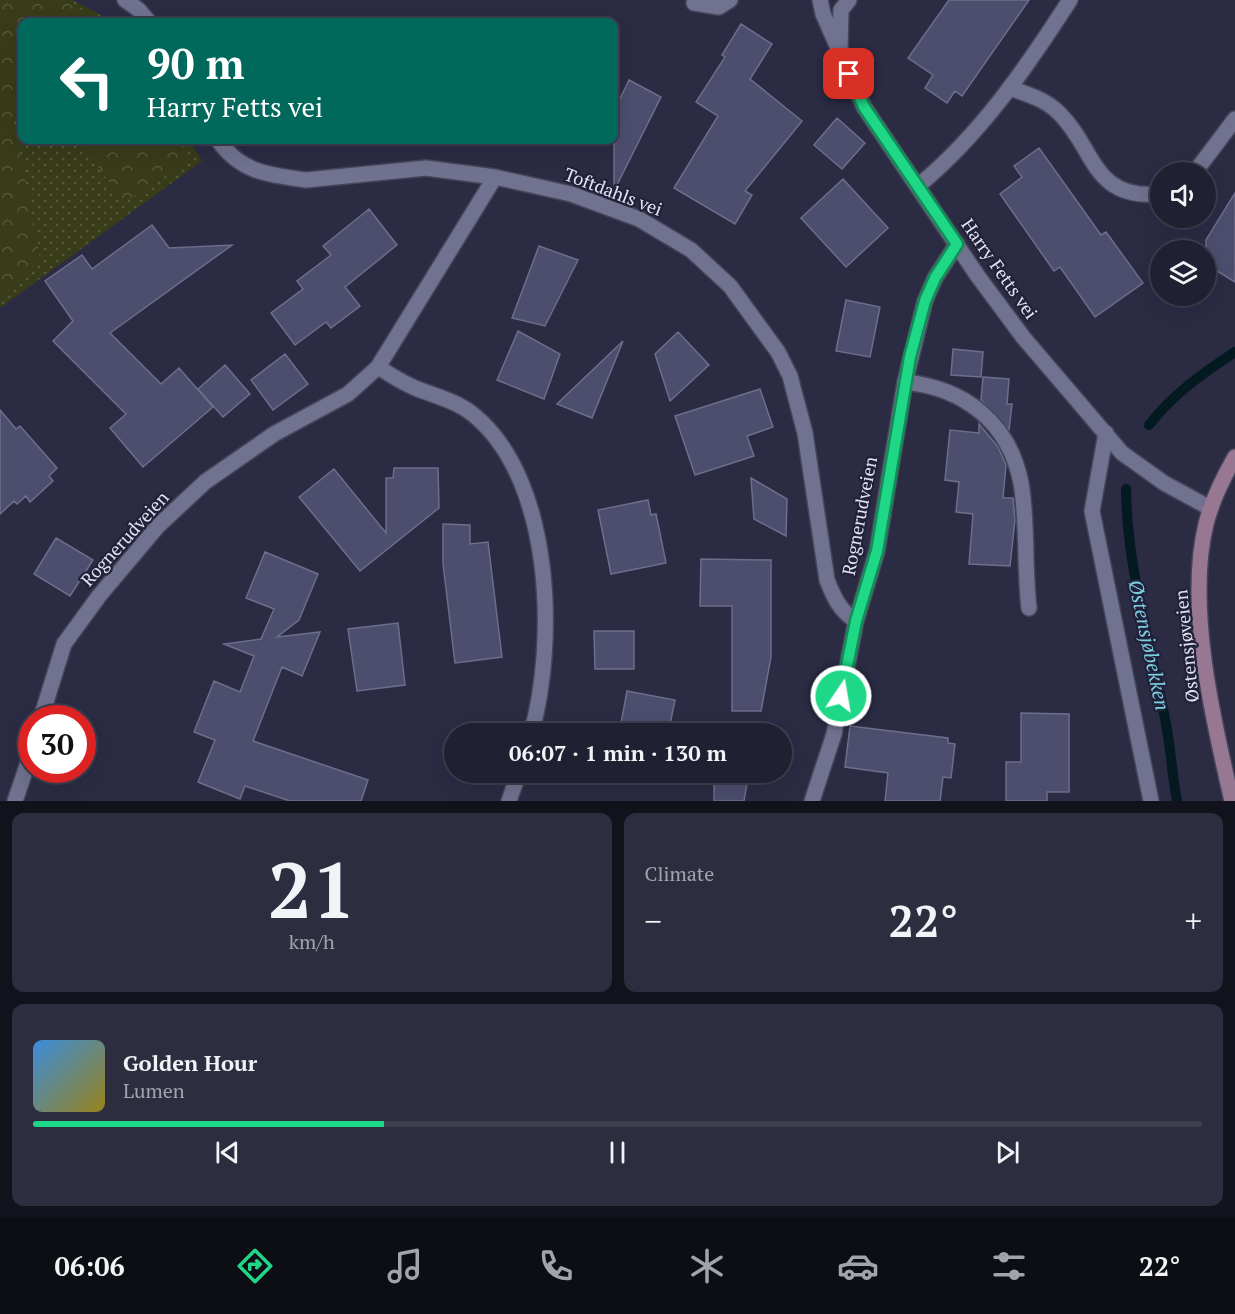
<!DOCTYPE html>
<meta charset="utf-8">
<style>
:root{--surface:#202033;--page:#2d2d3f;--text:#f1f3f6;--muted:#a2a3ac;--line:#3d3e4e;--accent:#1fd887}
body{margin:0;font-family:"PT Serif",serif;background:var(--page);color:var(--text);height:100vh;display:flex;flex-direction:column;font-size:22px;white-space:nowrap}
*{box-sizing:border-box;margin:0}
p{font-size:20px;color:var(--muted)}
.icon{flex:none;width:33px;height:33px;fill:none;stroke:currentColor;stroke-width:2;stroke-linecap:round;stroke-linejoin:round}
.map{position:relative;height:801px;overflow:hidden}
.side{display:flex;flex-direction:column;gap:12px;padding:12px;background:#12121c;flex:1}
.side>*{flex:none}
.hud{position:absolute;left:18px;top:18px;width:600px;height:126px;border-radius:12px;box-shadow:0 6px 24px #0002,0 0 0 2px var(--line);background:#00695c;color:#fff;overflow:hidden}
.tools{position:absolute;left:1150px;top:162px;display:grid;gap:12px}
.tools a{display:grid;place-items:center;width:66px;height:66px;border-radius:50%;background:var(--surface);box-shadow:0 6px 24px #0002,0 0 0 2px var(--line);font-size:30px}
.speed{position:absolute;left:18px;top:705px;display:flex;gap:12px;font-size:30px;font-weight:700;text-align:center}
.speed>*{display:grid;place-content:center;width:78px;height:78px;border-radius:50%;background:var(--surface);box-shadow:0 6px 24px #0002,0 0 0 2px var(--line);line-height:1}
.speed .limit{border:9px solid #d22;background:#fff;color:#111}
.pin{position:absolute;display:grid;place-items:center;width:51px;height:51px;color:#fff;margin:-26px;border-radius:12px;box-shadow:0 3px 9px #0006}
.me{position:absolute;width:66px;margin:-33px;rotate:12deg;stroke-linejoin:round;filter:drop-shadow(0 0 4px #0008)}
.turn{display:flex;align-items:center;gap:21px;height:126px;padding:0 30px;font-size:27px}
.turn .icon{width:78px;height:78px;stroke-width:2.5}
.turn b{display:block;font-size:42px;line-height:51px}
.big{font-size:45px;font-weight:600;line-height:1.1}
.side .tile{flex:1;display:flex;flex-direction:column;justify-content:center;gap:9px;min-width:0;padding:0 21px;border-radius:12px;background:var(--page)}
.side .dial{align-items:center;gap:0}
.dial b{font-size:78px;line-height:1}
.song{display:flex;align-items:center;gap:18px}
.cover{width:72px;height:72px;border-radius:9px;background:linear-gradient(135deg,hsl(210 70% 55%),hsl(50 70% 35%))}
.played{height:6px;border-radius:3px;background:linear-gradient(90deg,var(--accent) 30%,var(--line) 30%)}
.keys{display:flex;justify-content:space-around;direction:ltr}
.heat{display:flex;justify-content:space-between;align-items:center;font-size:33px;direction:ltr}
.side .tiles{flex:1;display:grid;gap:12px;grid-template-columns:1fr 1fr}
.tile:last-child{grid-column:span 2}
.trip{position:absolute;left:444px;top:723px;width:348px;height:60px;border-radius:30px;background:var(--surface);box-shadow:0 6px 24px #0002,0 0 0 2px var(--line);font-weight:600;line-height:60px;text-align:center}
.tabs{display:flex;height:96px;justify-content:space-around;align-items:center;background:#0d0d14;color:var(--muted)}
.tabs .icon{width:42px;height:42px}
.tabs .current{color:var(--accent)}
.tabs b{font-size:27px;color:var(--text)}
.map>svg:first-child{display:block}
</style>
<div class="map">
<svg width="1235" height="801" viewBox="0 0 1235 801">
<defs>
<pattern id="grass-dots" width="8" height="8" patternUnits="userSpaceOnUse" patternTransform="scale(1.5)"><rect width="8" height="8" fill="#393c19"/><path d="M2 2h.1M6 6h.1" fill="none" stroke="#55583b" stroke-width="1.8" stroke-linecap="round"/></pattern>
<pattern id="forest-crowns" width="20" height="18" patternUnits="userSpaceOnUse" patternTransform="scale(1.5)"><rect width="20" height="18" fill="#393c19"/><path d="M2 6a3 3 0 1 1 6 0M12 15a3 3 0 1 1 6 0" fill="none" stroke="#55583b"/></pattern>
</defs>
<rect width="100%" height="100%" fill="#2b2b44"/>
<path fill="url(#grass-dots)" d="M 0,0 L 73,0 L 114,22 L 22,22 L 22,140 L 189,140 L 202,161 L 0,308 Z"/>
<path fill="url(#forest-crowns)" d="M 0,0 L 60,0 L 109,22 L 22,22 L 22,116 L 13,116 L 40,258 L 0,299 Z
M 80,140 L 179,140 L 191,160 L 123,203 Z"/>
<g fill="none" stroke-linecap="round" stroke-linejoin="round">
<path stroke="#031a20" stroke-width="10" d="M 1149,425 C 1172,395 1203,373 1235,352
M 1126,489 C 1127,570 1151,645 1166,724 C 1171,750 1172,775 1177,801"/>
</g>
<path fill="#4d4d6e" stroke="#6d6e8b" stroke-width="1.5" d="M 949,0 L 1029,0 L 962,96 L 955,91 L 947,103 L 925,88 L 933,75 L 908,58 Z
M 741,24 L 772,44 L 750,79 L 802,121 L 745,191 L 752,195 L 735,224 L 674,188 L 718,116 L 696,102 L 725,57 L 722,55 Z
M 629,80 L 661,97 L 614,191 L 614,111 Z
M 837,118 L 865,143 L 842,169 L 814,145 Z
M 1039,148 L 1101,235 L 1106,232 L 1143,283 L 1095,317 L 1060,267 L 1054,271 L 1000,194 L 1022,177 L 1014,166 Z
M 843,179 L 888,228 L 846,267 L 801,218 Z
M 1235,193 L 1235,282 L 1206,264 L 1206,240 Z
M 369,209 L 397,245 L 345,287 L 360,306 L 331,328 L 326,322 L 295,345 L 271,313 L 303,289 L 297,281 L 331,255 L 323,246 Z
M 152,225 L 169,248 L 232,245 L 110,333 L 161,384 L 179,368 L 213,407 L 143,467 L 110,428 L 126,414 L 53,341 L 73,321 L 45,281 L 82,255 L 92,269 Z
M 539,246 L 578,260 L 545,326 L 512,318 Z
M 846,300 L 880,307 L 870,357 L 836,351 Z
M 518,331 L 560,354 L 544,399 L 497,380 Z
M 678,332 L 709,365 L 670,401 L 655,354 Z
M 623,341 L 592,418 L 557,404 Z
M 953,349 L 983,352 L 981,377 L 951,375 Z
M 285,354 L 308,384 L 273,410 L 251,380 Z
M 225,365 L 250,394 L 223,417 L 198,389 Z
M 983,377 L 1009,379 L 1007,404 L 1012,404 L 1009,430 L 981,400 Z
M 760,389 L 773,427 L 747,436 L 754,456 L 695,475 L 675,416 Z
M 0,410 L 16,429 L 20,426 L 57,468 L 49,476 L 53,481 L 30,502 L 26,496 L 17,504 L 14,501 L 0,514 Z
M 979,424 L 998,447 L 1006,465 L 1003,498 L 1013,498 L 1015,520 L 1010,566 L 969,564 L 973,514 L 956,512 L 959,482 L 945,480 L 950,430 L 979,433 Z
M 394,468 L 438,468 L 439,508 L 360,571 L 299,497 L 334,469 L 386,533 L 386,478 L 393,478 Z
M 751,478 L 787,499 L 786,536 L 754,519 Z
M 648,500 L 651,515 L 656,514 L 666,563 L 611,574 L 598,510 Z
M 443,524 L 470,525 L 470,544 L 488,542 L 502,657 L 455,663 L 443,564 Z
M 56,538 L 93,560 L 70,596 L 34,574 Z
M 265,552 L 318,574 L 299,620 L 277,637 L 320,632 L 302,676 L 282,667 L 253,741 L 368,780 L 361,801 L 290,801 L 245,786 L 240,799 L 198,782 L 215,740 L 194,732 L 214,681 L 240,692 L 254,656 L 224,644 L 261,639 L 274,609 L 246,598 Z
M 701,559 L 771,560 L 771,657 L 761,711 L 732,711 L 732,606 L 700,606 Z
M 398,623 L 405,685 L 357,691 L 348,629 Z
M 594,631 L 634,631 L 634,669 L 595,669 Z
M 627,691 L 675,700 L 668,734 L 619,734 Z
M 1021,713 L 1069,714 L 1069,792 L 1047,792 L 1047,801 L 1006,801 L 1006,762 L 1021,762 Z
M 850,726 L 948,738 L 948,743 L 955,744 L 951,778 L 943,777 L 940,801 L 885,801 L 888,773 L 845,767 Z
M 714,772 L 749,772 L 744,801 L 714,801 Z"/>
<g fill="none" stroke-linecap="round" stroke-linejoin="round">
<g stroke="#45455a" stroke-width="18">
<path id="lane" d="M 820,0 L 823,14 L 864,107 L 977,275 L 1023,337 L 1122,453 L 1164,483 L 1210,508
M 694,3 L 719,7 L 730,0
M 840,49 L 841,10 L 849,0
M 1010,88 C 1029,95 1045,99 1059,113 C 1096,149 1091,200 1161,194
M 1195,172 L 1235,119
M 918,186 C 981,134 1026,68 1070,0
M 905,382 C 964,388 1009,422 1021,483 C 1028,524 1024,567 1029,608
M 1106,433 L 1092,511 L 1151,801"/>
</g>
<g stroke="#45455a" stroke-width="18">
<path id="street" d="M 125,0 L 139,10 L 149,22
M 218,140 C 241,173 270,175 306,180 L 426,168 L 495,177 L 571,194 L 620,212 L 639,219 L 691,250 L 730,286 L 778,352 L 790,376 L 805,433 L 827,580 C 834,598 840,611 856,621
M 378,367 L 495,177
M 41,718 L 64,644 L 99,596 L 158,526 L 205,482 L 274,434 L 348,394 L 378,367 C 389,374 401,382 413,387 C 434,396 458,401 475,416 C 553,481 557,643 531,734
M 15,801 L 32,751
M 509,801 L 519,772
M 812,801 L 834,734 L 856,621 L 877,551 L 905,382 L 925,301 L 935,278 L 957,244"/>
</g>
<g stroke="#45455a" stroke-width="18">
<path id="secondary" d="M 1232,801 C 1213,720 1186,605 1206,524 C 1212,500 1223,478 1235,457"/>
</g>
<use href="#lane" stroke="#71728f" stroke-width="15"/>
<use href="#street" stroke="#71728f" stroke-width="15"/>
<use href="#secondary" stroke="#987793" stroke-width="15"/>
</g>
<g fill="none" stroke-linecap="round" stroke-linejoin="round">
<g stroke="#148c58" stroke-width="15">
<path id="route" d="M 841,696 L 856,621 L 877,551 L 910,357 L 925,301 L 935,278 L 957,244 L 864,107 L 849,74"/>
</g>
<use href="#route" stroke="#1fd887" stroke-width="10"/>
</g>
<g text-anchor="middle" stroke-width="4.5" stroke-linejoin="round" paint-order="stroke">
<g font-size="18" fill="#e2e2f3" stroke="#21213a">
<text transform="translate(613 192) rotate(21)" y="6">Toftdahls vei</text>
<text transform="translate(999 269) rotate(55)" y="6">Harry Fetts vei</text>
<text transform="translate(860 516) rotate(-79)" y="6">Rognerudveien</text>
<text transform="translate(125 539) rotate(-48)" y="6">Rognerudveien</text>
<text transform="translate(1187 646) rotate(-96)" y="6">Østensjøveien</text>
</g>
<g font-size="20" font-style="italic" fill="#7dcde1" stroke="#21213a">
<text transform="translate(1149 645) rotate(78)" y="7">Østensjøbekken</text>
</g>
</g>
</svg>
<div class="tools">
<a><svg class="icon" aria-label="sound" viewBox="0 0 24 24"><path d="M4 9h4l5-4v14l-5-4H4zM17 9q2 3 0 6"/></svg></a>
<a><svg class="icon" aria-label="layers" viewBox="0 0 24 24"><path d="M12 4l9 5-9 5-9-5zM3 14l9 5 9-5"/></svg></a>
</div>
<div class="speed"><div class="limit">30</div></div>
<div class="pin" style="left:849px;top:74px;background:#d93025"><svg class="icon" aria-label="arrive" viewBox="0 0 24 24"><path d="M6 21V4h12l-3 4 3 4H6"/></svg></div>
<svg class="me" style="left:841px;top:696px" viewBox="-20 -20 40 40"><circle r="17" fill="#1fd887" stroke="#fff" stroke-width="3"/><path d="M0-11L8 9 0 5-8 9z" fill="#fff"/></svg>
<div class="trip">06:07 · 1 min · 130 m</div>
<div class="hud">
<div class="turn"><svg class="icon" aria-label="left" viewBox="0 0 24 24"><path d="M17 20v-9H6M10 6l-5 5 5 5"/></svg><div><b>90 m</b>Harry Fetts vei</div></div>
</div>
</div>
<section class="side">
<div class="tiles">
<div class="tile dial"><b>21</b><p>km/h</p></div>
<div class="tile"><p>Climate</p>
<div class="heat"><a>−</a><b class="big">22°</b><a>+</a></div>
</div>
<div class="tile">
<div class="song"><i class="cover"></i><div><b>Golden Hour</b><p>Lumen</p></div></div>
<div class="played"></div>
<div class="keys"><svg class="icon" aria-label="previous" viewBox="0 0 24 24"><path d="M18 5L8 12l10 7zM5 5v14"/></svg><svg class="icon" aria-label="pause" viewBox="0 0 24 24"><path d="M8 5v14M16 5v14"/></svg><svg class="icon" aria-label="next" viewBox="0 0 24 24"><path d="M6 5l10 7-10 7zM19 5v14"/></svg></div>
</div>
</div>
</section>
<nav class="tabs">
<b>06:06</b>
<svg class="icon current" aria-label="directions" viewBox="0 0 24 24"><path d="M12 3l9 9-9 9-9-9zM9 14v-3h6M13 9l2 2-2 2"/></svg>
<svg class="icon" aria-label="music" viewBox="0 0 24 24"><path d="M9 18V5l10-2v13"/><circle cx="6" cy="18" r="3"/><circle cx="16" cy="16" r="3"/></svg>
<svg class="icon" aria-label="phone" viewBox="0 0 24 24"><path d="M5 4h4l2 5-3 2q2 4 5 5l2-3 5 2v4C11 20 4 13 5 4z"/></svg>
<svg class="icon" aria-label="climate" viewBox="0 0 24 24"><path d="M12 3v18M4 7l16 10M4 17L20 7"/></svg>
<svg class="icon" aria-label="car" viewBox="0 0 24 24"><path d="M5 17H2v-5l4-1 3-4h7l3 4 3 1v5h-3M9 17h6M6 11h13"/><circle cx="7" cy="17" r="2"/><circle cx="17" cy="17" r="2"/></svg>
<svg class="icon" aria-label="filters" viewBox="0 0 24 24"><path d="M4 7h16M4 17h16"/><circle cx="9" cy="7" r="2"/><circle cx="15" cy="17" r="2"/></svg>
<b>22°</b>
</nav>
